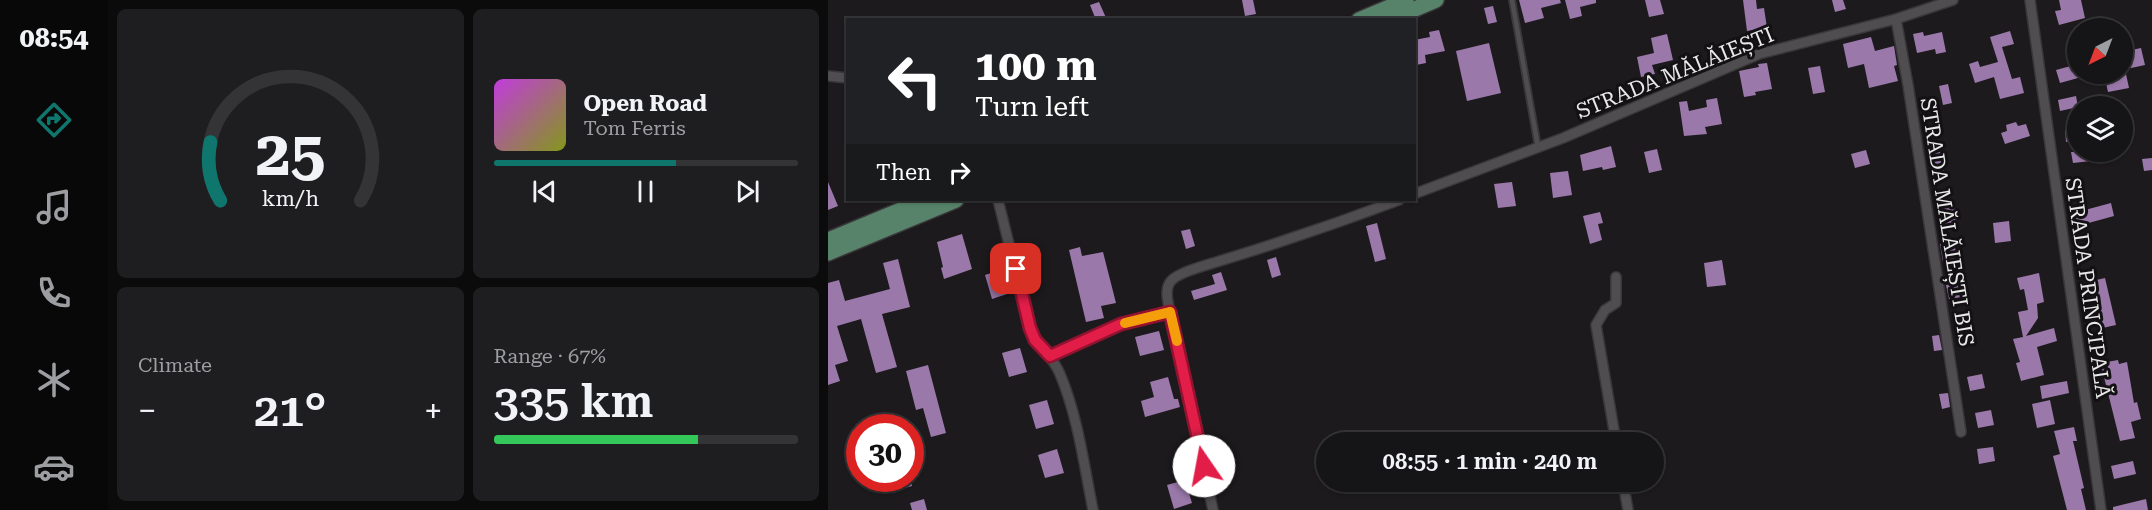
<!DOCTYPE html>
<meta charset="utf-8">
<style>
:root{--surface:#151416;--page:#1e1d1f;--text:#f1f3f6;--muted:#9d9ea1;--line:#343335;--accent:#0f766e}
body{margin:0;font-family:"Roboto Serif",serif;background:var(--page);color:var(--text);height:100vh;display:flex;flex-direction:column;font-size:22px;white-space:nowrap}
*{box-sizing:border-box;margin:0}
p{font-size:20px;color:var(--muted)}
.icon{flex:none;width:33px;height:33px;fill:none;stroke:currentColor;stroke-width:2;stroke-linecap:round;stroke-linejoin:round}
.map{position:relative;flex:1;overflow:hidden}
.sheet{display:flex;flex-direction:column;gap:9px;padding:9px;background:#0c0b0c;width:720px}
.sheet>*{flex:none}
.guide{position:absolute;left:18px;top:18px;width:570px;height:183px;border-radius:0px;box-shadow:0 2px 4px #0004,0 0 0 2px var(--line);background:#202124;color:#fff;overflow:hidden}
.needle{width:39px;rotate:222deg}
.controls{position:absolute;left:1239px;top:18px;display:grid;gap:12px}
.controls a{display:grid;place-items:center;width:66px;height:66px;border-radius:50%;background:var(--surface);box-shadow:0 2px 4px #0004,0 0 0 2px var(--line);font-size:30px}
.speed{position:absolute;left:18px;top:414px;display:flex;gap:12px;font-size:30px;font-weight:700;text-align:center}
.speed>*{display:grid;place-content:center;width:78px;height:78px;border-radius:50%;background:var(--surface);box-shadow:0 2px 4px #0004,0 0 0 2px var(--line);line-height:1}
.speed .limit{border:9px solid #d22;background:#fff;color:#111}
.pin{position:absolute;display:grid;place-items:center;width:51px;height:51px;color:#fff;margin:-26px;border-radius:12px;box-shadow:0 3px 9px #0006}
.me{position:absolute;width:66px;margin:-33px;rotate:348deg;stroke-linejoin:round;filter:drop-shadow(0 0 4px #0008)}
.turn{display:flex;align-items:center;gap:21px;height:126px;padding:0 30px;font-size:27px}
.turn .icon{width:78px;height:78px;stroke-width:2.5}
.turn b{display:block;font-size:42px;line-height:51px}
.then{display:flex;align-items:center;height:57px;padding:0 30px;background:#0003;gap:12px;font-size:22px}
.big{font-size:45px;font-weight:600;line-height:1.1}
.sheet .widget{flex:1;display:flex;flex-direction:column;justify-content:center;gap:9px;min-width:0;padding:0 21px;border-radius:9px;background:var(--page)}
.sheet .dial{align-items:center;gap:0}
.dial svg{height:156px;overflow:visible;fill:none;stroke:var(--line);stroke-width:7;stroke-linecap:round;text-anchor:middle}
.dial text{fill:var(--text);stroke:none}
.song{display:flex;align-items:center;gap:18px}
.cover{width:72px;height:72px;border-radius:9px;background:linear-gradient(135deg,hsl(290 70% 55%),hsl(70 70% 35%))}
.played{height:6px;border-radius:3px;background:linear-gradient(90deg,var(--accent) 60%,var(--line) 60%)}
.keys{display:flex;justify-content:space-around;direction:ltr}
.heat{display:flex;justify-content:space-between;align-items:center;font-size:33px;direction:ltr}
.charge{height:9px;border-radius:4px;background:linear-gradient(90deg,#34c759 67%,var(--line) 0)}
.sheet .tiles{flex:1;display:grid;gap:9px;grid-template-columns:repeat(2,1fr)}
.trip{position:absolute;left:488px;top:432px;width:348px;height:60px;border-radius:30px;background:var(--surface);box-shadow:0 2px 4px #0004,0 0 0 2px var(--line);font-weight:600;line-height:60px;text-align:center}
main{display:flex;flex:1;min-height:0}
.dock{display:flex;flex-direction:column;width:108px;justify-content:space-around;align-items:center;background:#080809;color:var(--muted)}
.dock .icon{width:42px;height:42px}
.dock .selected{color:var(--accent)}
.dock b{font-size:27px;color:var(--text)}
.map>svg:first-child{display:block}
</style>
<main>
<nav class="dock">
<b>08:54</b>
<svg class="icon selected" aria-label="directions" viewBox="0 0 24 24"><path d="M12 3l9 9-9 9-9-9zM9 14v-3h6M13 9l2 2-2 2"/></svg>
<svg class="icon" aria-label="music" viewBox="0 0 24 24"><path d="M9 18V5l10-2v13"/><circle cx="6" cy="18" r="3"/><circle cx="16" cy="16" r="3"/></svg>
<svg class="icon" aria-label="phone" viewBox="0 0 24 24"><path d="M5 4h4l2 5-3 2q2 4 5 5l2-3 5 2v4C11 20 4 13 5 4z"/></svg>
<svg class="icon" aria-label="climate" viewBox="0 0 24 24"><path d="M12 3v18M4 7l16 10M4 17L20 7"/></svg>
<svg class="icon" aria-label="car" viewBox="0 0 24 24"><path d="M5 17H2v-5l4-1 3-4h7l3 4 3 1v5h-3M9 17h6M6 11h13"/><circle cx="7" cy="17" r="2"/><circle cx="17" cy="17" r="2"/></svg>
</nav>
<section class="sheet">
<div class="tiles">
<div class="widget dial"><svg viewBox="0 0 100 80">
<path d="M14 69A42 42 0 1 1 86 69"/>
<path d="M14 69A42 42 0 0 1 9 39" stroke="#0f766e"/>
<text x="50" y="56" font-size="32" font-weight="700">25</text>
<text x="50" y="72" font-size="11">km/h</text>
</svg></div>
<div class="widget">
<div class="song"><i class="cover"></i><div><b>Open Road</b><p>Tom Ferris</p></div></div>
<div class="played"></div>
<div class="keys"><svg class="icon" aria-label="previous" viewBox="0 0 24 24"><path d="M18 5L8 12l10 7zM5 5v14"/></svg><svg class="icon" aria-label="pause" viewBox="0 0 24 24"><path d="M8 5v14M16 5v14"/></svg><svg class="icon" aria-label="next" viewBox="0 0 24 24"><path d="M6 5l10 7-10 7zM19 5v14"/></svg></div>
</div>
<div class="widget"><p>Climate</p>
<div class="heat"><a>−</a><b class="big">21°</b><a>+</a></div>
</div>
<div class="widget"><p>Range · 67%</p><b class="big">335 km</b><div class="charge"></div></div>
</div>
</section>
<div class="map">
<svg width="1324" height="510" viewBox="0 0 1324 510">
<rect width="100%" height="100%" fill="#1c1a1d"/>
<path fill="#9a79aa" d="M 414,0 L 425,0 L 428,14 L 417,16 Z
M 691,0 L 732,0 L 733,3 L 713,8 L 716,18 L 697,23 Z
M 737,0 L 768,0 L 768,3 L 752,7 L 754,16 L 742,19 Z
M 817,0 L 832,0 L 836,14 L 821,17 Z
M 915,0 L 928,0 L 929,9 L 936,8 L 939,28 L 919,31 Z
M 1004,0 L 1015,0 L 1018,9 L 1007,12 Z
M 1231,0 L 1253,0 L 1257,18 L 1231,25 L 1227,11 L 1233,10 Z
M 271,2 L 279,20 L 268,20 L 262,5 Z
M 665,6 L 669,22 L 660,24 L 656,8 Z
M 611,30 L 617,51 L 597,55 L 598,63 L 588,65 L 586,40 L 602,37 L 601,32 Z
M 1182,31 L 1186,44 L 1174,47 L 1184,79 L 1192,77 L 1196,93 L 1172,99 L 1166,77 L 1147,83 L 1141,64 L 1150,61 L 1152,67 L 1170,62 L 1162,37 Z
M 1095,32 L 1096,36 L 1114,32 L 1118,52 L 1108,54 L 1107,49 L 1089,53 L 1085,34 Z
M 839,34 L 845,60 L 824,65 L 827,74 L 813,77 L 809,57 L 826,53 L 823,38 Z
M 1043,37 L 1047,51 L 1066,46 L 1069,65 L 1066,66 L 1070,81 L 1041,88 L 1036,64 L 1020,68 L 1015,44 Z
M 661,43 L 673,93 L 639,101 L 628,51 Z
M 1313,48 L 1317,65 L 1294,70 L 1294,52 Z
M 939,63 L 944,89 L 927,92 L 928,95 L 916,97 L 911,71 L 931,67 L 930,64 Z
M 1250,64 L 1250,78 L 1232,83 L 1228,70 Z
M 992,66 L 997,92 L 985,94 L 980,68 Z
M 1276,74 L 1298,74 L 1301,88 L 1280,92 Z
M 1120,84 L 1124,103 L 1115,105 L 1111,86 Z
M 1248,96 L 1250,107 L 1232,111 L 1230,100 Z
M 889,98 L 894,124 L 877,127 L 879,134 L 856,136 L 851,102 L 859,101 L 861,111 L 879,107 L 878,100 Z
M 1188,122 L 1190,126 L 1198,124 L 1202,136 L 1177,144 L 1173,133 L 1179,131 L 1178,125 Z
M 1250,128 L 1250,141 L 1238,142 L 1237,130 Z
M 783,146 L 788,167 L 775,170 L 774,167 L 755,171 L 752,155 Z
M 829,149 L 834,170 L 821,173 L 816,152 Z
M 1038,150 L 1042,164 L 1027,168 L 1023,154 Z
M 1112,152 L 1116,171 L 1107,173 L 1103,154 Z
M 1243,152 L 1262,152 L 1263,161 L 1245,163 Z
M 1324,158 L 1324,170 L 1316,171 L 1314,159 Z
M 740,171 L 744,195 L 725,198 L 722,173 Z
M 0,182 L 10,206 L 0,210 Z
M 684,182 L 688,206 L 670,208 L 666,184 Z
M 1126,203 L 1130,229 L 1119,231 L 1118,225 L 1112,226 L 1110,215 L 1114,214 L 1113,205 Z
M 1283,203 L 1286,216 L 1246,227 L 1242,214 Z
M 772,212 L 775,223 L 770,224 L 774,240 L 762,244 L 755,216 Z
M 1181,221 L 1183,241 L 1167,243 L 1165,223 Z
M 549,223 L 558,259 L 547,262 L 538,226 Z
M 362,229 L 367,246 L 358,249 L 353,231 Z
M 134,234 L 144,269 L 116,279 L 113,268 L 115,267 L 109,242 Z
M 1126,241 L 1129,260 L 1115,262 L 1112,244 Z
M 252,247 L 254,256 L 275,252 L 288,303 L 273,306 L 276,318 L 258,322 L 241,250 Z
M 448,257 L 453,275 L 444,278 L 439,260 Z
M 70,259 L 82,307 L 54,314 L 69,367 L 48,373 L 33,319 L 9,326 L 20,361 L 7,365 L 12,381 L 0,385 L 0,283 L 11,280 L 17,301 L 62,289 L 55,263 Z
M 894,260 L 898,285 L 879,287 L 876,263 Z
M 175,269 L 182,293 L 164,299 L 157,275 Z
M 393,272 L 399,290 L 366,300 L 363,291 L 387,284 L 384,275 Z
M 1211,273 L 1216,302 L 1209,304 L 1210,318 L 1198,336 L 1226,328 L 1229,341 L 1209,347 L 1216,375 L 1193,381 L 1188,363 L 1192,362 L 1185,339 L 1195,337 L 1190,312 L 1200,310 L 1196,289 L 1192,290 L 1189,278 Z
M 1277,278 L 1288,325 L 1270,329 L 1263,295 L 1258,296 L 1255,283 Z
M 1137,282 L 1139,296 L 1121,299 L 1118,285 Z
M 331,331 L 336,350 L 312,356 L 307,337 Z
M 1111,335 L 1114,350 L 1106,351 L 1104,336 Z
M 192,348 L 199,372 L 181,377 L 174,353 Z
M 1290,360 L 1291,364 L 1299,362 L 1306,403 L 1309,402 L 1313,419 L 1303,422 L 1307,438 L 1292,441 L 1274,369 L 1280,368 L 1279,362 Z
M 100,365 L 118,433 L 103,437 L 95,408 L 88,410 L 78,371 Z
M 1154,374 L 1157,388 L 1142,391 L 1139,377 Z
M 340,377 L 346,399 L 350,399 L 352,407 L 317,417 L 313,401 L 326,397 L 322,382 Z
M 1239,381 L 1241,393 L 1214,399 L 1212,386 Z
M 1120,393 L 1122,407 L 1114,409 L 1111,394 Z
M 219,400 L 226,424 L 208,429 L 201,405 Z
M 1222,400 L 1227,424 L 1209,428 L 1204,404 Z
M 1163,410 L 1166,425 L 1150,428 L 1147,413 Z
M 67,416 L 70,428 L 58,428 L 56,419 Z
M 1246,427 L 1249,441 L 1245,441 L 1256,488 L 1253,489 L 1258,510 L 1239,510 L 1225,456 L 1232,454 L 1226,431 Z
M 1165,447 L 1167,461 L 1151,464 L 1149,449 Z
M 229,449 L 236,473 L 217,478 L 210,455 Z
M 1305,461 L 1308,474 L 1286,479 L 1283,466 Z
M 71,478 L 82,478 L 84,486 L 73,489 Z
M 357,480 L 364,503 L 346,509 L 339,485 Z
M 96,499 L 99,510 L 84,510 L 82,503 Z
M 1318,499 L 1320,510 L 1285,510 L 1285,507 Z"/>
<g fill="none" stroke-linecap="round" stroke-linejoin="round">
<g stroke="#393739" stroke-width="8">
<path id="service" d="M 684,0 L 710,147"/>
</g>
<g stroke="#393739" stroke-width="12">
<path id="minor" d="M 1202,0 L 1273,510
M 1068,19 L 1080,85 L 1133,432
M 0,76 L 20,78
M 586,194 L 735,138 L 931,54 L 1068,19 L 1125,0
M 170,200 L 202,328 C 210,345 225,357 232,374 C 250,417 256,465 265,510
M 788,277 L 788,303 L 777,310 L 768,325 L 788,442
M 222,356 L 293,324 L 342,312
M 795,482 L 800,510
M 385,510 L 342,312 C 340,302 336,289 343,281 C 349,273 375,266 385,263 C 448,244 510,223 571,200"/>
</g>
<g stroke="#393739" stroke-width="18">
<path id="primary" d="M 531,20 L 578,0
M 561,20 L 608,0
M 0,240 L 97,200
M 0,253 L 128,200"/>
</g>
<use href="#service" stroke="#4f4d50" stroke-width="4.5"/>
<use href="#minor" stroke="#4f4d50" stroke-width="9"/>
<use href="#primary" stroke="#56836a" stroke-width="15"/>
</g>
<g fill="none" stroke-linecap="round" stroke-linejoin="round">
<g stroke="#92132f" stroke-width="15">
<path id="route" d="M 188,269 L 202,328 L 207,340 L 222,356 L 293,324 L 342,312 L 376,466"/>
</g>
<use href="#route" stroke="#e11d48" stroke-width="10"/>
<path stroke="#f59e0b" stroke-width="10" d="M 297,323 L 342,312 L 349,341"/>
</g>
<g text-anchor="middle" stroke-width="6" stroke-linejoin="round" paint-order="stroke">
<g font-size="21" fill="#eae9ea" stroke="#131114">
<text transform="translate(847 73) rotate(-22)" y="7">STRADA MĂLĂIEȘTI</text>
<text transform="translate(1119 222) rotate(81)" y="7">STRADA MĂLĂIEȘTI BIS</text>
<text transform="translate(1260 288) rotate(82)" y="7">STRADA PRINCIPALĂ</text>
</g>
</g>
</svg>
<div class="controls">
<a><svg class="needle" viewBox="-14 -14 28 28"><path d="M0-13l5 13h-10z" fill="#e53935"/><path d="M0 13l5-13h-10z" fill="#9d9ea1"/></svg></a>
<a><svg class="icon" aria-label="layers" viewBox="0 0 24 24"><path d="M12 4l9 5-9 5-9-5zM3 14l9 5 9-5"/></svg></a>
</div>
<div class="speed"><div class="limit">30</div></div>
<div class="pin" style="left:188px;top:269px;background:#d93025"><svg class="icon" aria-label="arrive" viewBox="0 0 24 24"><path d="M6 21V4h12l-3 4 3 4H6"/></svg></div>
<svg class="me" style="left:376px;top:466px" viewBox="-20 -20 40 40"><circle r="19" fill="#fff"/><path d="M0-13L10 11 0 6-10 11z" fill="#e11d48"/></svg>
<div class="trip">08:55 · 1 min · 240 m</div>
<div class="guide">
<div class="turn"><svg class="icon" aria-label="left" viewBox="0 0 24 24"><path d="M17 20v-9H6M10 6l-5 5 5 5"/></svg><div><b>100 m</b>Turn left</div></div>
<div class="then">Then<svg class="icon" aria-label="right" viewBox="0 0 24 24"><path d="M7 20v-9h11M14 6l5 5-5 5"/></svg></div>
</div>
</div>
</main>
